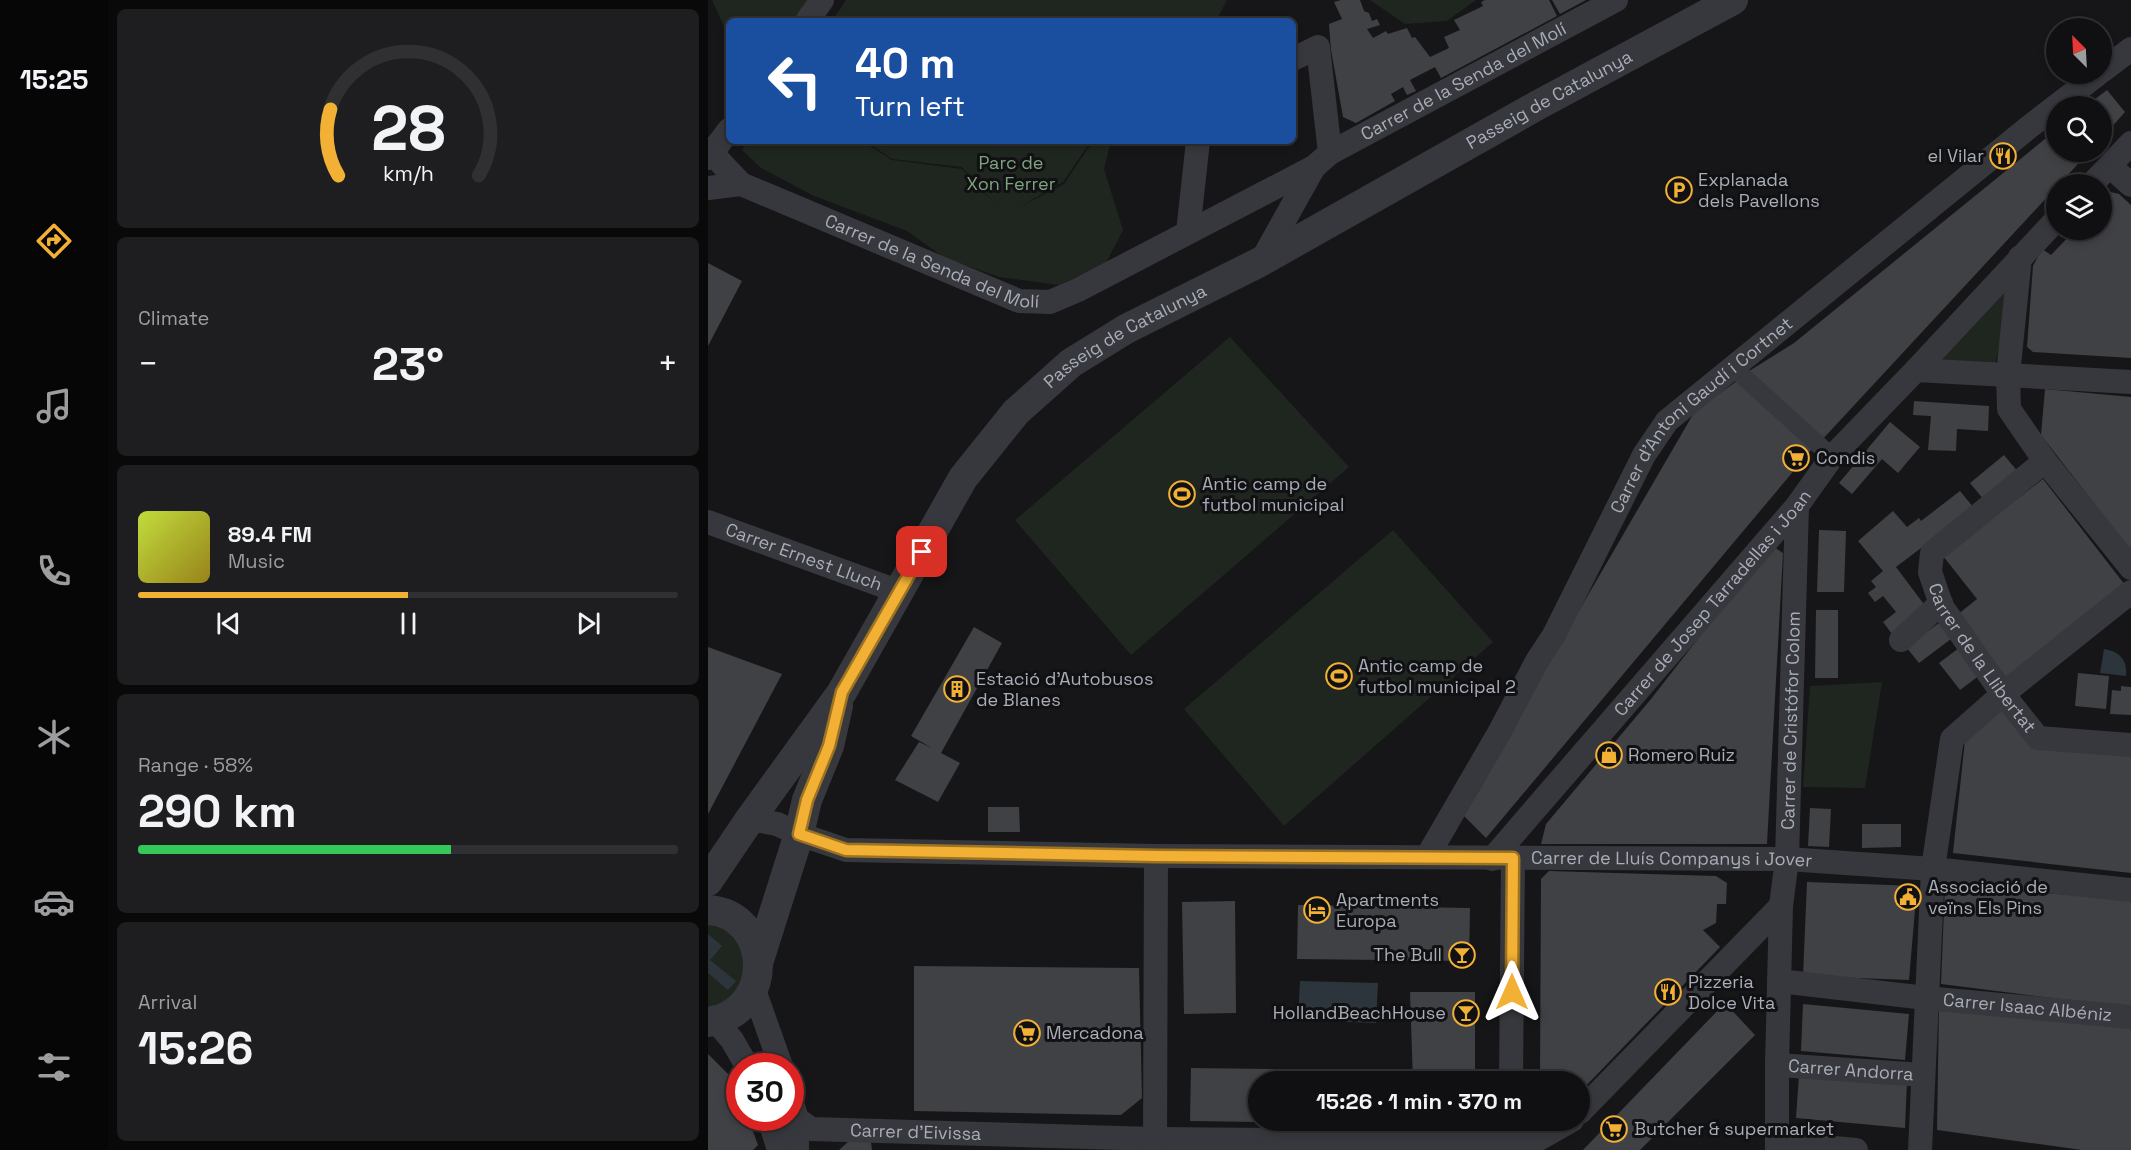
<!DOCTYPE html>
<meta charset="utf-8">
<style>
:root{--surface:#101012;--page:#1e1e20;--text:#f1f3f6;--muted:#9c9d9f;--line:#303032;--accent:#f2b134}
body{margin:0;font-family:"Space Grotesk",sans-serif;background:var(--page);color:var(--text);height:100vh;display:flex;flex-direction:column;font-size:22px;white-space:nowrap}
*{box-sizing:border-box;margin:0}
p{font-size:20px;color:var(--muted)}
.icon{flex:none;width:33px;height:33px;fill:none;stroke:currentColor;stroke-width:2;stroke-linecap:round;stroke-linejoin:round}
.map{position:relative;flex:1;overflow:hidden}
.details{display:flex;flex-direction:column;gap:9px;padding:9px;background:#09090a;width:600px}
.details>*{flex:none}
.top-card{position:absolute;left:18px;top:18px;width:570px;height:126px;border-radius:9px;box-shadow:0 3px 9px #0003,0 0 0 2px var(--line);background:#1a4fa0;color:#fff;overflow:hidden}
.needle{width:39px;rotate:336deg}
.buttons{position:absolute;left:1338px;top:18px;display:grid;gap:12px}
.buttons a{display:grid;place-items:center;width:66px;height:66px;border-radius:50%;background:var(--surface);box-shadow:0 3px 9px #0003,0 0 0 2px var(--line);font-size:30px}
.speed{position:absolute;left:18px;top:1053px;display:flex;gap:12px;font-size:30px;font-weight:700;text-align:center}
.speed>*{display:grid;place-content:center;width:78px;height:78px;border-radius:50%;background:var(--surface);box-shadow:0 3px 9px #0003,0 0 0 2px var(--line);line-height:1}
.speed .limit{border:9px solid #d22;background:#fff;color:#111}
.pin{position:absolute;display:grid;place-items:center;width:51px;height:51px;color:#fff;margin:-26px;border-radius:12px;box-shadow:0 3px 9px #0006}
.me{position:absolute;width:66px;margin:-33px;rotate:0deg;stroke-linejoin:round;filter:drop-shadow(0 0 4px #0008)}
.turn{display:flex;align-items:center;gap:21px;height:126px;padding:0 30px;font-size:27px}
.turn .icon{width:78px;height:78px;stroke-width:2.5}
.turn b{display:block;font-size:42px;line-height:51px}
.big{font-size:45px;font-weight:800;line-height:1.1}
.details .card{flex:1;display:flex;flex-direction:column;justify-content:center;gap:9px;min-width:0;padding:0 21px;border-radius:9px;background:var(--page)}
.details .dial{align-items:center;gap:0}
.dial svg{height:156px;overflow:visible;fill:none;stroke:var(--line);stroke-width:7;stroke-linecap:round;text-anchor:middle}
.dial text{fill:var(--text);stroke:none}
.song{display:flex;align-items:center;gap:18px}
.cover{width:72px;height:72px;border-radius:9px;background:linear-gradient(135deg,hsl(70 70% 55%),hsl(50 70% 35%))}
.played{height:6px;border-radius:3px;background:linear-gradient(90deg,var(--accent) 50%,var(--line) 50%)}
.keys{display:flex;justify-content:space-around;direction:ltr}
.heat{display:flex;justify-content:space-between;align-items:center;font-size:33px;direction:ltr}
.charge{height:9px;border-radius:4px;background:linear-gradient(90deg,#34c759 58%,var(--line) 0)}
.trip{position:absolute;left:540px;top:1071px;width:342px;height:60px;border-radius:30px;background:var(--surface);box-shadow:0 3px 9px #0003,0 0 0 2px var(--line);font-weight:800;line-height:60px;text-align:center}
main{display:flex;flex:1;min-height:0}
.menu{display:flex;flex-direction:column;width:108px;justify-content:space-around;align-items:center;background:#060607;color:var(--muted)}
.menu .icon{width:42px;height:42px}
.menu .current{color:var(--accent)}
.menu b{font-size:27px;color:var(--text)}
.map>svg:first-child{display:block}
</style>
<main>
<nav class="menu">
<b>15:25</b>
<svg class="icon current" aria-label="directions" viewBox="0 0 24 24"><path d="M12 3l9 9-9 9-9-9zM9 14v-3h6M13 9l2 2-2 2"/></svg>
<svg class="icon" aria-label="music" viewBox="0 0 24 24"><path d="M9 18V5l10-2v13"/><circle cx="6" cy="18" r="3"/><circle cx="16" cy="16" r="3"/></svg>
<svg class="icon" aria-label="phone" viewBox="0 0 24 24"><path d="M5 4h4l2 5-3 2q2 4 5 5l2-3 5 2v4C11 20 4 13 5 4z"/></svg>
<svg class="icon" aria-label="climate" viewBox="0 0 24 24"><path d="M12 3v18M4 7l16 10M4 17L20 7"/></svg>
<svg class="icon" aria-label="car" viewBox="0 0 24 24"><path d="M5 17H2v-5l4-1 3-4h7l3 4 3 1v5h-3M9 17h6M6 11h13"/><circle cx="7" cy="17" r="2"/><circle cx="17" cy="17" r="2"/></svg>
<svg class="icon" aria-label="filters" viewBox="0 0 24 24"><path d="M4 7h16M4 17h16"/><circle cx="9" cy="7" r="2"/><circle cx="15" cy="17" r="2"/></svg>
</nav>
<section class="details">
<div class="card dial"><svg viewBox="0 0 100 80">
<path d="M14 69A42 42 0 1 1 86 69"/>
<path d="M14 69A42 42 0 0 1 10 35" stroke="#f2b134"/>
<text x="50" y="56" font-size="32" font-weight="700">28</text>
<text x="50" y="72" font-size="11">km/h</text>
</svg></div>
<div class="card"><p>Climate</p>
<div class="heat"><a>−</a><b class="big">23°</b><a>+</a></div>
</div>
<div class="card">
<div class="song"><i class="cover"></i><div><b>89.4 FM</b><p>Music</p></div></div>
<div class="played"></div>
<div class="keys"><svg class="icon" aria-label="previous" viewBox="0 0 24 24"><path d="M18 5L8 12l10 7zM5 5v14"/></svg><svg class="icon" aria-label="pause" viewBox="0 0 24 24"><path d="M8 5v14M16 5v14"/></svg><svg class="icon" aria-label="next" viewBox="0 0 24 24"><path d="M6 5l10 7-10 7zM19 5v14"/></svg></div>
</div>
<div class="card"><p>Range · 58%</p><b class="big">290 km</b><div class="charge"></div></div>
<div class="card"><p>Arrival</p><b class="big">15:26</b></div>
</section>
<div class="map">
<svg width="1423" height="1150" viewBox="0 0 1423 1150">
<rect width="100%" height="100%" fill="#161618"/>
<path fill="#1e261f" d="M 4,0 L 113,0 L 98,21 L 21,21 L 21,68 L 19,33 Z
M 138,0 L 519,0 L 508,21 L 124,21 Z
M 662,0 L 768,0 L 739,21 L 697,24 Z
M 40,141 L 154,141 L 184,160 L 254,169 L 289,206 L 254,167 L 184,159 L 157,141 L 383,141 L 355,182 L 310,208 L 356,184 L 385,141 L 403,141 L 396,169 L 415,230 L 398,263 L 351,285 L 291,277 L 237,258 L 199,231 L 106,196 L 53,168 L 34,150 Z
M 1309,270 L 1285,374 L 1215,368 Z
M 522,337 L 641,467 L 423,655 L 307,520 Z
M 685,530 L 785,642 L 576,826 L 476,709 Z
M 1174,682 L 1157,788 L 1095,787 L 1102,686 Z
M 0,921 L 23,929 L 40,955 L 28,997 L 0,1010 Z"/>
<path fill="#2c353c" d="M 1396,649 C 1411,651 1420,660 1418,676 L 1392,673 Z
M 0,934 L 14,946 L 2,960 L 28,981 L 20,990 L 0,973 Z
M 592,981 L 670,983 L 668,1023 L 590,1020 Z"/>
<path fill="#404145" d="M 633,0 L 652,0 L 656,11 L 661,13 L 664,21 L 669,19 L 672,25 L 659,29 L 665,38 L 678,31 L 680,34 L 699,28 L 704,38 L 707,37 L 722,57 L 741,48 L 736,37 L 752,30 L 746,20 L 775,6 L 773,2 L 777,0 L 841,0 L 849,16 L 733,78 L 727,67 L 702,80 L 708,91 L 699,95 L 695,87 L 683,94 L 687,101 L 648,123 L 635,117 L 623,50 L 621,24 L 634,19 L 626,2 Z
M 844,0 L 878,0 L 852,14 Z
M 1399,90 L 1417,112 L 1394,138 L 1394,106 L 1378,106 Z
M 1348,130 L 1348,152 L 1381,152 L 1113,441 L 1038,373 L 1086,343 Z
M 1402,192 L 1411,194 L 1423,205 L 1423,358 L 1325,352 L 1319,347 L 1325,266 L 1334,249 L 1343,255 L 1367,230 L 1394,230 L 1394,201 Z
M 0,263 L 34,281 L 0,346 Z
M 1029,381 L 1104,449 L 778,838 L 756,816 L 858,633 L 987,411 Z
M 1337,389 L 1423,397 L 1423,551 L 1333,435 Z
M 1206,401 L 1281,406 L 1280,431 L 1249,429 L 1248,451 L 1220,450 L 1223,416 L 1205,415 Z
M 1182,422 L 1212,447 L 1190,473 L 1174,459 L 1144,494 L 1131,483 Z
M 1296,455 L 1311,473 L 1276,500 L 1262,483 Z
M 1335,479 L 1417,585 L 1298,677 L 1249,615 L 1269,599 L 1235,556 Z
M 1252,491 L 1266,508 L 1188,567 L 1221,611 L 1187,638 L 1175,622 L 1188,612 L 1175,596 L 1167,602 L 1160,593 L 1168,587 L 1163,581 L 1175,571 L 1150,541 L 1185,511 L 1199,527 L 1211,518 L 1213,521 Z
M 1111,530 L 1138,531 L 1136,592 L 1109,592 Z
M 1063,545 L 1075,553 L 1059,844 L 833,844 L 838,824 L 943,699 Z
M 1108,610 L 1130,610 L 1130,678 L 1107,678 Z
M 1231,623 L 1243,639 L 1211,663 L 1198,647 Z
M 266,627 L 294,643 L 233,753 L 252,763 L 230,802 L 187,780 L 211,742 L 224,748 L 203,736 Z
M 0,647 L 74,674 L 0,814 Z
M 1251,648 L 1272,675 L 1252,690 L 1231,663 Z
M 1370,673 L 1401,676 L 1398,709 L 1367,706 Z
M 1413,686 L 1423,687 L 1423,715 L 1402,714 L 1404,690 L 1413,691 Z
M 1294,706 L 1323,742 L 1423,755 L 1423,873 L 1245,853 L 1257,740 Z
M 280,807 L 311,807 L 312,832 L 280,832 Z
M 1102,808 L 1123,809 L 1121,847 L 1100,846 Z
M 1154,824 L 1193,824 L 1193,847 L 1154,848 Z
M 841,871 L 1008,876 L 1019,883 L 1018,904 L 1009,904 L 1008,923 L 995,930 L 1012,947 L 872,1092 L 872,1082 L 832,1082 L 833,879 Z
M 1099,882 L 1209,886 L 1201,980 L 1095,976 Z
M 1237,885 L 1423,900 L 1423,1008 L 1233,984 Z
M 527,901 L 528,1013 L 476,1014 L 474,902 Z
M 590,905 L 762,908 L 761,961 L 589,959 Z
M 206,966 L 431,968 L 434,1098 L 413,1115 L 206,1111 Z
M 702,992 L 767,992 L 767,1082 L 705,1082 Z
M 1017,1003 L 1047,1035 L 932,1150 L 875,1150 Z
M 1095,1004 L 1201,1014 L 1197,1060 L 1093,1051 Z
M 1231,1006 L 1423,1026 L 1423,1150 L 1374,1150 L 1229,1130 Z
M 0,1054 L 25,1079 L 32,1095 L 32,1118 L 40,1118 L 50,1145 L 45,1150 L 0,1150 Z
M 483,1068 L 661,1070 L 661,1082 L 550,1082 L 550,1122 L 482,1121 Z
M 1091,1075 L 1199,1081 L 1197,1128 L 1088,1118 Z
M 577,1120 L 660,1120 L 660,1124 L 577,1123 Z
M 140,1142 L 163,1142 L 164,1150 L 131,1150 Z"/>
<g fill="none" stroke-linecap="round" stroke-linejoin="round">
<path stroke="#37383d" stroke-width="18" d="M 1026,368 L 1124,457"/>
<g stroke="#37383d" stroke-width="24">
<path d="M 99,21 L 114,0"/>
<path d="M 585,59 L 610,47 L 622,153"/>
<path d="M 1394,71 L 1423,49"/>
<path id="s1" d="M 0,149 L 33,184 L 311,301 L 342,302 L 370,290 L 606,167 L 622,153 L 908,0"/>
<path d="M 0,158 L 21,130"/>
<path d="M 1402,166 L 1423,185"/>
<path d="M 1384,184 L 1423,143"/>
<path d="M 0,188 L 33,184"/>
<path d="M 480,232 L 490,141"/>
<path d="M 1312,257 L 1300,375 L 1301,409 L 1337,461 L 1423,568"/>
<path d="M 554,260 L 606,167"/>
<path d="M 1208,370 L 1423,382"/>
<path id="s2" d="M 1337,461 L 1224,553 L 1222,572 L 1234,607 L 1295,694 L 1330,738 L 1423,745"/>
<path id="s3" d="M 0,522 L 192,592"/>
<path d="M 1193,640 L 1233,603"/>
<path id="s4" d="M 42,819 L 69,824 L 91,834 L 138,850 L 448,856 L 1079,859 L 1225,869 L 1423,890"/>
<path id="s5" d="M 719,857 L 791,733 L 829,661 L 846,635 L 936,455 L 959,421 L 1321,127 L 1390,74"/>
<path id="s6" d="M 784,859 L 1089,506 L 1124,457 L 1208,370 L 1348,220"/>
<path id="s7" d="M 1071,981 L 1218,998 L 1423,1017"/>
<path d="M 46,990 L 73,1066"/>
<path d="M 8,1021 L 24,1040 L 39,1066"/>
<path id="s8" d="M 1069,1065 L 1215,1075"/>
<path d="M 803,1082 L 805,858"/>
<path d="M 82,1097 L 89,1119 L 89,1150"/>
<path d="M 872,1112 L 1073,906"/>
<path d="M 61,1118 L 71,1150"/>
<path id="s9" d="M 89,1119 L 103,1129 L 447,1139 L 803,1142 L 829,1140 L 864,1120"/>
<path d="M 1070,1143 L 1148,1150"/>
<path d="M 447,1150 L 448,856"/>
<path id="s10" d="M 1069,1150 L 1069,1065 L 1073,906 L 1079,859 L 1089,506"/>
<path d="M 1212,1150 L 1225,869 L 1244,739 L 1295,694 L 1423,592"/>
</g>
<g stroke="#37383d" stroke-width="30">
<path id="s11" d="M 0,881 L 42,819 L 134,692 L 255,478 L 308,412 L 363,363 L 418,329 L 550,263 L 830,105 L 1025,0"/>
<path d="M 0,910 C 64,914 69,1012 0,1022"/>
<path d="M 51,960 L 91,834 L 99,800 L 121,746 L 130,706"/>
</g>
</g>
<g fill="none" stroke-linecap="round" stroke-linejoin="round">
<g stroke="#9d7322" stroke-width="15">
<path id="route" d="M 214,552 L 134,692 L 121,746 L 99,800 L 91,834 L 138,850 L 448,856 L 805,858 L 804,992"/>
</g>
<use href="#route" stroke="#f2b134" stroke-width="10"/>
</g>
<defs>
<g id="restaurant-ring" transform="scale(1.35)"><circle r="9.5" fill="#111113" stroke="#f2b134" stroke-width="1.5"/><path d="M-5-6h1v4h1v-4h1v4h1v-4h1v5L-1.5 .5V6h-2V.5L-5-1ZM5-6V6H3V1.5H1.5Q1.5-4 5-6Z" fill="#f2b134"/></g>
<g id="parking-ring" transform="scale(1.35)"><circle r="9.5" fill="#111113" stroke="#f2b134" stroke-width="1.5"/><path d="M-3.5-5.5H1a3.5 3.5 0 0 1 0 7H-1V5.5H-3.5ZM-1-3.4V-.6H.8a1.4 1.4 0 0 0 0-2.8Z" fill="#f2b134"/></g>
<g id="supermarket-ring" transform="scale(1.35)"><circle r="9.5" fill="#111113" stroke="#f2b134" stroke-width="1.5"/><path d="M-6-5.5h2.5l.6 2H6L4.5 2H-2.5L-4.4-4H-6ZM-1.5 3.2a1.3 1.3 0 1 0 .1 0ZM3 3.2a1.3 1.3 0 1 0 .1 0Z" fill="#f2b134"/></g>
<g id="stadium-ring" transform="scale(1.35)"><circle r="9.5" fill="#111113" stroke="#f2b134" stroke-width="1.5"/><path d="M0-5a6.5 5 0 1 0 0 10a6.5 5 0 1 0 0-10ZM-3.5-1.8h7v3.6h-7Z" fill="#f2b134"/></g>
<g id="building-ring" transform="scale(1.35)"><circle r="9.5" fill="#111113" stroke="#f2b134" stroke-width="1.5"/><path d="M-4-6H4V6H1V3H-1V6H-4ZM-2.5-4.3h1.7v1.8h-1.7ZM.8-4.3h1.7v1.8H.8ZM-2.5-1h1.7V.8h-1.7ZM.8-1h1.7V.8H.8Z" fill="#f2b134"/></g>
<g id="shop-ring" transform="scale(1.35)"><circle r="9.5" fill="#111113" stroke="#f2b134" stroke-width="1.5"/><path d="M-5-2.5h2.3a2.7 3.5 0 0 1 5.4 0H5L5.5 6h-11ZM-1.5-2.5h3a1.5 2.3 0 0 0-3 0Z" fill="#f2b134"/></g>
<g id="civic-ring" transform="scale(1.35)"><circle r="9.5" fill="#111113" stroke="#f2b134" stroke-width="1.5"/><path d="M-.6-6.5H3V-4.5H.6V-3L4-1V1h2V6H-6V1h2V-1L-.6-3ZM-1.2 2.5V6h2.4V2.5Z" fill="#f2b134"/></g>
<g id="hotel-ring" transform="scale(1.35)"><circle r="9.5" fill="#111113" stroke="#f2b134" stroke-width="1.5"/><path d="M-6-4.5h1.5V1H6V5H4.5V3h-9V5H-6ZM-4 0a1.8 1.8 0 1 1 3.6 0ZM.5 0V-2.5h3Q6-2.5 6 0Z" fill="#f2b134"/></g>
<g id="bar-ring" transform="scale(1.35)"><circle r="9.5" fill="#111113" stroke="#f2b134" stroke-width="1.5"/><path d="M-6-5H6L.8 .8V4.5H3.5V6h-7V4.5H-.8V.8Z" fill="#f2b134"/></g>
</defs>
<g fill-rule="evenodd">
<use href="#restaurant-ring" x="1295" y="156"/>
<use href="#parking-ring" x="971" y="190"/>
<use href="#supermarket-ring" x="1088" y="458"/>
<use href="#stadium-ring" x="474" y="494"/>
<use href="#stadium-ring" x="631" y="676"/>
<use href="#building-ring" x="249" y="689"/>
<use href="#shop-ring" x="901" y="755"/>
<use href="#civic-ring" x="1200" y="897"/>
<use href="#hotel-ring" x="609" y="910"/>
<use href="#bar-ring" x="754" y="955"/>
<use href="#restaurant-ring" x="960" y="992"/>
<use href="#bar-ring" x="758" y="1013"/>
<use href="#supermarket-ring" x="319" y="1033"/>
<use href="#supermarket-ring" x="906" y="1129"/>
</g>
<g text-anchor="middle" stroke-width="6" stroke-linejoin="round" paint-order="stroke">
<g font-size="18" fill="#a8adb8" stroke="#111113">
<text dy="6" stroke="none"><textPath href="#s1" startOffset="850">Carrer de la Senda del Molí</textPath></text>
<text dy="6" stroke="none"><textPath href="#s11" startOffset="1182">Passeig de Catalunya</textPath></text>
<text dy="6" stroke="none"><textPath href="#s1" startOffset="255">Carrer de la Senda del Molí</textPath></text>
<text dy="6" stroke="none"><textPath href="#s11" startOffset="696">Passeig de Catalunya</textPath></text>
<text dy="6" stroke="none"><textPath href="#s5" startOffset="525">Carrer d'Antoni Gaudí i Cortnet</textPath></text>
<text dy="6" stroke="none"><textPath href="#s3" startOffset="102">Carrer Ernest Lluch</textPath></text>
<text dy="6" stroke="none"><textPath href="#s6" startOffset="338">Carrer de Josep Tarradellas i Joan</textPath></text>
<text dy="6" stroke="none"><textPath href="#s2" startOffset="266">Carrer de la Llibertat</textPath></text>
<text dy="6" stroke="none"><textPath href="#s10" startOffset="430">Carrer de Cristófor Colom</textPath></text>
<text dy="6" stroke="none"><textPath href="#s4" startOffset="927">Carrer de Lluís Companys i Jover</textPath></text>
<text dy="6" stroke="none"><textPath href="#s7" startOffset="250">Carrer Isaac Albéniz</textPath></text>
<text dy="6" stroke="none"><textPath href="#s8" startOffset="74">Carrer Andorra</textPath></text>
<text dy="6" stroke="none"><textPath href="#s9" startOffset="122">Carrer d'Eivissa</textPath></text>
</g>
<g font-size="18" fill="#a8adb8" stroke="#111113" text-anchor="start">
<text x="1276" y="162" text-anchor="end">el Vilar</text>
<text x="990" y="186">Explanada<tspan x="990" dy="21">dels Pavellons</tspan></text>
<text x="1108" y="464">Condis</text>
<text x="494" y="490">Antic camp de<tspan x="494" dy="21">futbol municipal</tspan></text>
<text x="650" y="672">Antic camp de<tspan x="650" dy="21">futbol municipal 2</tspan></text>
<text x="268" y="685">Estació d'Autobusos<tspan x="268" dy="21">de Blanes</tspan></text>
<text x="920" y="761">Romero Ruiz</text>
<text x="1220" y="893">Associació de<tspan x="1220" dy="21">veïns Els Pins</tspan></text>
<text x="628" y="906">Apartments<tspan x="628" dy="21">Europa</tspan></text>
<text x="734" y="961" text-anchor="end">The Bull</text>
<text x="980" y="988">Pizzeria<tspan x="980" dy="21">Dolce Vita</tspan></text>
<text x="738" y="1019" text-anchor="end">HollandBeachHouse</text>
<text x="338" y="1039">Mercadona</text>
<text x="926" y="1135">Butcher &amp; supermarket</text>
</g>
<g font-size="18" fill="#7fa381" stroke="#111113">
<text x="303" y="169">Parc de<tspan x="303" dy="21">Xon Ferrer</tspan></text>
</g>
</g>
</svg>
<div class="buttons">
<a><svg class="needle" viewBox="-14 -14 28 28"><path d="M0-13l5 13h-10z" fill="#e53935"/><path d="M0 13l5-13h-10z" fill="#9c9d9f"/></svg></a>
<a><svg class="icon" aria-label="search" viewBox="0 0 24 24"><circle cx="10" cy="10" r="6"/><path d="M15 15l6 6"/></svg></a>
<a><svg class="icon" aria-label="layers" viewBox="0 0 24 24"><path d="M12 4l9 5-9 5-9-5zM3 14l9 5 9-5"/></svg></a>
</div>
<div class="speed"><div class="limit">30</div></div>
<div class="pin" style="left:214px;top:552px;background:#d93025"><svg class="icon" aria-label="arrive" viewBox="0 0 24 24"><path d="M6 21V4h12l-3 4 3 4H6"/></svg></div>
<svg class="me" style="left:804px;top:992px" viewBox="-20 -20 40 40"><path d="M0-17L14 15 0 8-14 15z" fill="#f2b134" stroke="#fff" stroke-width="4"/></svg>
<div class="trip">15:26 · 1 min · 370 m</div>
<div class="top-card">
<div class="turn"><svg class="icon" aria-label="left" viewBox="0 0 24 24"><path d="M17 20v-9H6M10 6l-5 5 5 5"/></svg><div><b>40 m</b>Turn left</div></div>
</div>
</div>
</main>
